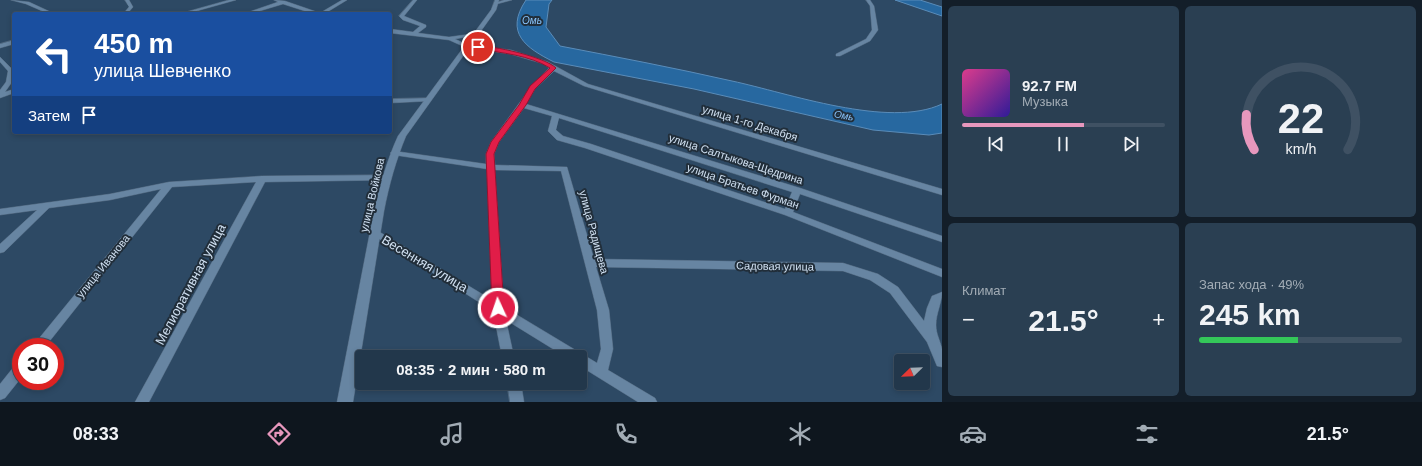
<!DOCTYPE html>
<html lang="ru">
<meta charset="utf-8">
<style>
:root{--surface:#22374b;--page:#2a3f52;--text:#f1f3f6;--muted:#a2acb5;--line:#3f5163;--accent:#e797bd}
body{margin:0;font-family:Arial,sans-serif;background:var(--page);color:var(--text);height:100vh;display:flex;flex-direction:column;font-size:15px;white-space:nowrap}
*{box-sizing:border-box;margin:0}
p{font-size:13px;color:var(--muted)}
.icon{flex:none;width:22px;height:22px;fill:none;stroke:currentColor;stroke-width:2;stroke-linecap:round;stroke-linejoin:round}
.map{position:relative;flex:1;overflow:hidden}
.side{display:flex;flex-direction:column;gap:6px;padding:6px;background:#131e29;width:480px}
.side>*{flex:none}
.guide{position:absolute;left:12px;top:12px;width:380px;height:122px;border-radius:4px;box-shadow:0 2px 6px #0003,0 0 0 1px var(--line);background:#1a4fa0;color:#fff;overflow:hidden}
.needle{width:26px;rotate:247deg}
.controls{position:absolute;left:894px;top:354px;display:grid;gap:8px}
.controls a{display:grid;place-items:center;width:36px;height:36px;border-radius:4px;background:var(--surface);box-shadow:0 2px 6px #0003,0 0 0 1px var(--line);font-size:20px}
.speed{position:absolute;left:12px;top:338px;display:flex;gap:8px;font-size:20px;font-weight:700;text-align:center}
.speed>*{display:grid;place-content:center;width:52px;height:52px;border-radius:50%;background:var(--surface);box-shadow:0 2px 6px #0003,0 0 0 1px var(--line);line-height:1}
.speed .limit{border:6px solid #d22;background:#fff;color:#111}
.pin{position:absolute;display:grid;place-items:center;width:34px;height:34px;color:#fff;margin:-17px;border:2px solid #fff;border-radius:50%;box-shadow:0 1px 4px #0007}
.me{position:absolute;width:44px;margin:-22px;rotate:357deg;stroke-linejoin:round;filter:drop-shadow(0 0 3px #0008)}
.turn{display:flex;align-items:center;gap:14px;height:84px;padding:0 16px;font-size:18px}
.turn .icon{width:52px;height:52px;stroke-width:2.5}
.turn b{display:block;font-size:28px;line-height:34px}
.then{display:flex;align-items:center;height:38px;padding:0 16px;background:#0003;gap:8px;font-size:15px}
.big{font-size:30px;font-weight:800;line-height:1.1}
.side .tile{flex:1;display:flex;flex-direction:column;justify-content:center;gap:6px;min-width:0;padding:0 14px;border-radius:6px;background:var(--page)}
.side .dial{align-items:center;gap:0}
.dial svg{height:104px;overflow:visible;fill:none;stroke:var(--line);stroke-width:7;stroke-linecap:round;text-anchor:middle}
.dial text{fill:var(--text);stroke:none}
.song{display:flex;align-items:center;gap:12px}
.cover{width:48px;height:48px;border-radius:6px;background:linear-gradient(135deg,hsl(330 70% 55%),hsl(250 70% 35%))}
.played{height:4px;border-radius:2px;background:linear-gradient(90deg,var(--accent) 60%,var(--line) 60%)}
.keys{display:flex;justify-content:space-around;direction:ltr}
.heat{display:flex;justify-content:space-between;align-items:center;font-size:22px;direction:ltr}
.charge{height:6px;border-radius:3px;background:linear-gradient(90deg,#34c759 49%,var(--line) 0)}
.side .tiles{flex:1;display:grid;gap:6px;grid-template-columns:repeat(2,1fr)}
.trip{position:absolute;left:355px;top:350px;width:232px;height:40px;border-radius:4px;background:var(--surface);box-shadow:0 2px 6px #0003,0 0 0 1px var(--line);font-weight:800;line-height:40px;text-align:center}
.menu{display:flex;height:64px;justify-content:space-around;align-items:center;background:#0e161e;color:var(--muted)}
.menu .icon{width:28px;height:28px}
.menu .on{color:var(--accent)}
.menu b{font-size:18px;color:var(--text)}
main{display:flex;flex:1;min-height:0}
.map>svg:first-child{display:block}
</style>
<main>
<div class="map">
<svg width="942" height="402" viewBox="0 0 942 402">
<rect width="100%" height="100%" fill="#2d4964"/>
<path fill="#2768a0" stroke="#5a8cb9" d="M 526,0 L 552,0 L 549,4 L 546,27 L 560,46 C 617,57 675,68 732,81 C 788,93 889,129 942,104 L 942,133 L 929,135 L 873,130 L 694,89 L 554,62 C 526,48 504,33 526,0 Z
M 895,0 L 920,0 L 942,7 L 942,16 Z"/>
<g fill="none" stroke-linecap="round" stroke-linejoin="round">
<g stroke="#50677e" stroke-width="1">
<path id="street" d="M 11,0 L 29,2 L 55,14 L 49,14 L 26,4 Z
M 125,0 L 129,0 L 133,7 L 127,14 L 123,14 L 129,7 Z
M 229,0 L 236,0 L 186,14 L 179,14 Z
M 274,0 L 285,1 L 320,13 L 342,0 L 347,0 L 324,14 L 314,14 L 283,4 L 250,14 L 243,14 L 278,2 Z
M 413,0 L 417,0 L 404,16 L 426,25 L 426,27 L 418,33 L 449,37 L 478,33 L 478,35 L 455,39 L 468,45 L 511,50 L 548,62 L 588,84 L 942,189 L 942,195 L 584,86 L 554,71 L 535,89 L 526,104 L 800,188 L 942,236 L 942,242 L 800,194 L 793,212 L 942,269 L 942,277 L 785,215 L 585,148 L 557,140 L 548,131 L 552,116 L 524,108 L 499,142 L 494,154 L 495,165 L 567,167 L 594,259 L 843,263 L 878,274 L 898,287 L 924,321 L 927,308 L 932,296 L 942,292 C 942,303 936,313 936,325 C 936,334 940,340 942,349 C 942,354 942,362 942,367 L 937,366 L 927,342 L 890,293 L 870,280 L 843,271 L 596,267 L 609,310 L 613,349 L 608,370 L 655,398 L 657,402 L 638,402 L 580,366 L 580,357 L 566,357 L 506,320 L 514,357 L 502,357 L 493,311 L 370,233 L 375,230 L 378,231 L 492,300 L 487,169 L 394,155 L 390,153 L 394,151 L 486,164 L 486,154 L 491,142 L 531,87 L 549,68 L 544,64 L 510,54 L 467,48 L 449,40 L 390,33 L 390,29 L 413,32 L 420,26 L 403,20 L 399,16 ZM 559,118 L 792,192 L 785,209 L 591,144 L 563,136 L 556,130 ZM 495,170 L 561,171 L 597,310 L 601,349 L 597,363 L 504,307 Z
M 504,0 L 512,0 L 497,4 L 495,3 Z
M 866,0 L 870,0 L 874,6 L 878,30 L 870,41 L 840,56 L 836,56 L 836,54 L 866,39 L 872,30 L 870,6 Z
M 14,40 L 14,44 L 0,48 L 0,44 Z
M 0,57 L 14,71 L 12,82 L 5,92 L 14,89 L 14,93 L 0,98 L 0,90 L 6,82 L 8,71 L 0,62 Z
M 428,98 L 431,100 L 430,101 L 390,103 L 390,99 Z
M 386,175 L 390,178 L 389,180 L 265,182 L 149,402 L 135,402 L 256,182 L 172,187 L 45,347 L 32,347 L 161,189 L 110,200 L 49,208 L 4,252 L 0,253 L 0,244 L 37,210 L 0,215 L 0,209 L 110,194 L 169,182 L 262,176 Z
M 21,362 L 21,378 L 5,398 L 0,400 L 0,384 L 16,364 Z
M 507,383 L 521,383 L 524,402 L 510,402 Z"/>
</g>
<g stroke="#50677e" stroke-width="1">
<path id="secondary" d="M 495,0 L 499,0 L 496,10 L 406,136 C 396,160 389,185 384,211 L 353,402 L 337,402 L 374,211 C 380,185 387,160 398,136 L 491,10 Z"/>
</g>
<use href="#street" fill="#6785a2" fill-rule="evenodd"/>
<use href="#secondary" fill="#6785a2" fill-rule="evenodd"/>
</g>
<path fill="#e11d48" stroke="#92132f" d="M 476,46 C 492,45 545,57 556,68 L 535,89 L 526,105 L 499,142 L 494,154 L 504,308 L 502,311 L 498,312 L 494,311 L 492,308 L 486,154 L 491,142 L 519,105 L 530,86 L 550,68 C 529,55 502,53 478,49 L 476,48 Z"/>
<g text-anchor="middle" stroke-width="4" stroke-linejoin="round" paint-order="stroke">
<g font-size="10" font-style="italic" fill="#8ac5fd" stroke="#212e3a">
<text x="532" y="24">Омь</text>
<text transform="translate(844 115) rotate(11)" y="4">Омь</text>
</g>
<g font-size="11" fill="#d1e1f2" stroke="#212e3a">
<text transform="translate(750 123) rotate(17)" y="4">улица 1-го Декабря</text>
<text transform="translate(736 159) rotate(18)" y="4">улица Салтыкова-Щедрина</text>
<text transform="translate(743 186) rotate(19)" y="4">улица Братьев Фурман</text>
<text transform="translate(372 195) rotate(-77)" y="4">улица Войкова</text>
<text transform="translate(594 232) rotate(75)" y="4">улица Радищева</text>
<text transform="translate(103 266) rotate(-51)" y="4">улица Иванова</text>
<text transform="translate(775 266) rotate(1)" y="4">Садовая улица</text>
</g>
<g font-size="13" fill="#d1e1f2" stroke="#212e3a">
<text transform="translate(425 263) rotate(31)" y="5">Весенняя улица</text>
<text transform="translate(190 284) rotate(-62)" y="5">Мелиоративная улица</text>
</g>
</g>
</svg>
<div class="controls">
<a><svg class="needle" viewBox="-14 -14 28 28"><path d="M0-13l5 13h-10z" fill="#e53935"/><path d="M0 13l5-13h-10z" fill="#a2acb5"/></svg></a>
</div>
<div class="speed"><div class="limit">30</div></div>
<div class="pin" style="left:478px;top:47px;background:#d93025"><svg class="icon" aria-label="arrive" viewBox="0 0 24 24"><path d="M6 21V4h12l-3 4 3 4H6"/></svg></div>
<svg class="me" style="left:498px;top:308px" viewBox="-20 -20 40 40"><circle r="17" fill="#e11d48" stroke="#fff" stroke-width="3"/><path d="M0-11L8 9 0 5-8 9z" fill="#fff"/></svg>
<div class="trip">08:35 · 2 мин · 580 m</div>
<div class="guide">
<div class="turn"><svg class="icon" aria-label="left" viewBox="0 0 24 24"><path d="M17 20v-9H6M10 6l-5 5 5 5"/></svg><div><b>450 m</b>улица Шевченко</div></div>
<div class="then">Затем<svg class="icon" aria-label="arrive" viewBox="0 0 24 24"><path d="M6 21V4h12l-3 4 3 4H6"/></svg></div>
</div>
</div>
<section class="side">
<div class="tiles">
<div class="tile">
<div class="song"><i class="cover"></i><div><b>92.7 FM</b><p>Музыка</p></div></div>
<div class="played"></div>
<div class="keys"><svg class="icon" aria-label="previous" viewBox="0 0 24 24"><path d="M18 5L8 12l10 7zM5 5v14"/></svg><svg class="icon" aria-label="pause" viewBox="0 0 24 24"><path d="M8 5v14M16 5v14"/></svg><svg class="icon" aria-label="next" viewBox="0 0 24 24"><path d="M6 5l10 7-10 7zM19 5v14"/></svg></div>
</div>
<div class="tile dial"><svg viewBox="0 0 100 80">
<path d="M14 69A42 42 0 1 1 86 69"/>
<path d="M14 69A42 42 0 0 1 8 42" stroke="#e797bd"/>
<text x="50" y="56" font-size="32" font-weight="700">22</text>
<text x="50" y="72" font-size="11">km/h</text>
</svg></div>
<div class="tile"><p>Климат</p>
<div class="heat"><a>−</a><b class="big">21.5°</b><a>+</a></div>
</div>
<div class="tile"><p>Запас хода · 49%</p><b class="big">245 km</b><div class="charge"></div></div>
</div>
</section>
</main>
<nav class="menu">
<b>08:33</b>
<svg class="icon on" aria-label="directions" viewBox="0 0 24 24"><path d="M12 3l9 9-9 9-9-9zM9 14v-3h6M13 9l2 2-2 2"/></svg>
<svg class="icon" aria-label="music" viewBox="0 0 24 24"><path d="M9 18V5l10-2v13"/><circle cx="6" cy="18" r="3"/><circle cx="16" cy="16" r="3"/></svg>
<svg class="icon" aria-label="phone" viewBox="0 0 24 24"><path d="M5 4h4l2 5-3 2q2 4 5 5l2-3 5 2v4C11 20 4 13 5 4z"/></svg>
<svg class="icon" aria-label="climate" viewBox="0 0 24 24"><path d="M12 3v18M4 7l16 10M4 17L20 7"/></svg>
<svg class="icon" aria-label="car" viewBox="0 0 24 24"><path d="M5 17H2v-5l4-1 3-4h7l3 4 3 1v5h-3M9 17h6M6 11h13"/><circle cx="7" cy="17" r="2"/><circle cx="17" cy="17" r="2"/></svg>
<svg class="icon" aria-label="filters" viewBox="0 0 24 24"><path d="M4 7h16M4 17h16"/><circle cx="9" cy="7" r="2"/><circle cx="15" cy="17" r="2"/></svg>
<b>21.5°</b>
</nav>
